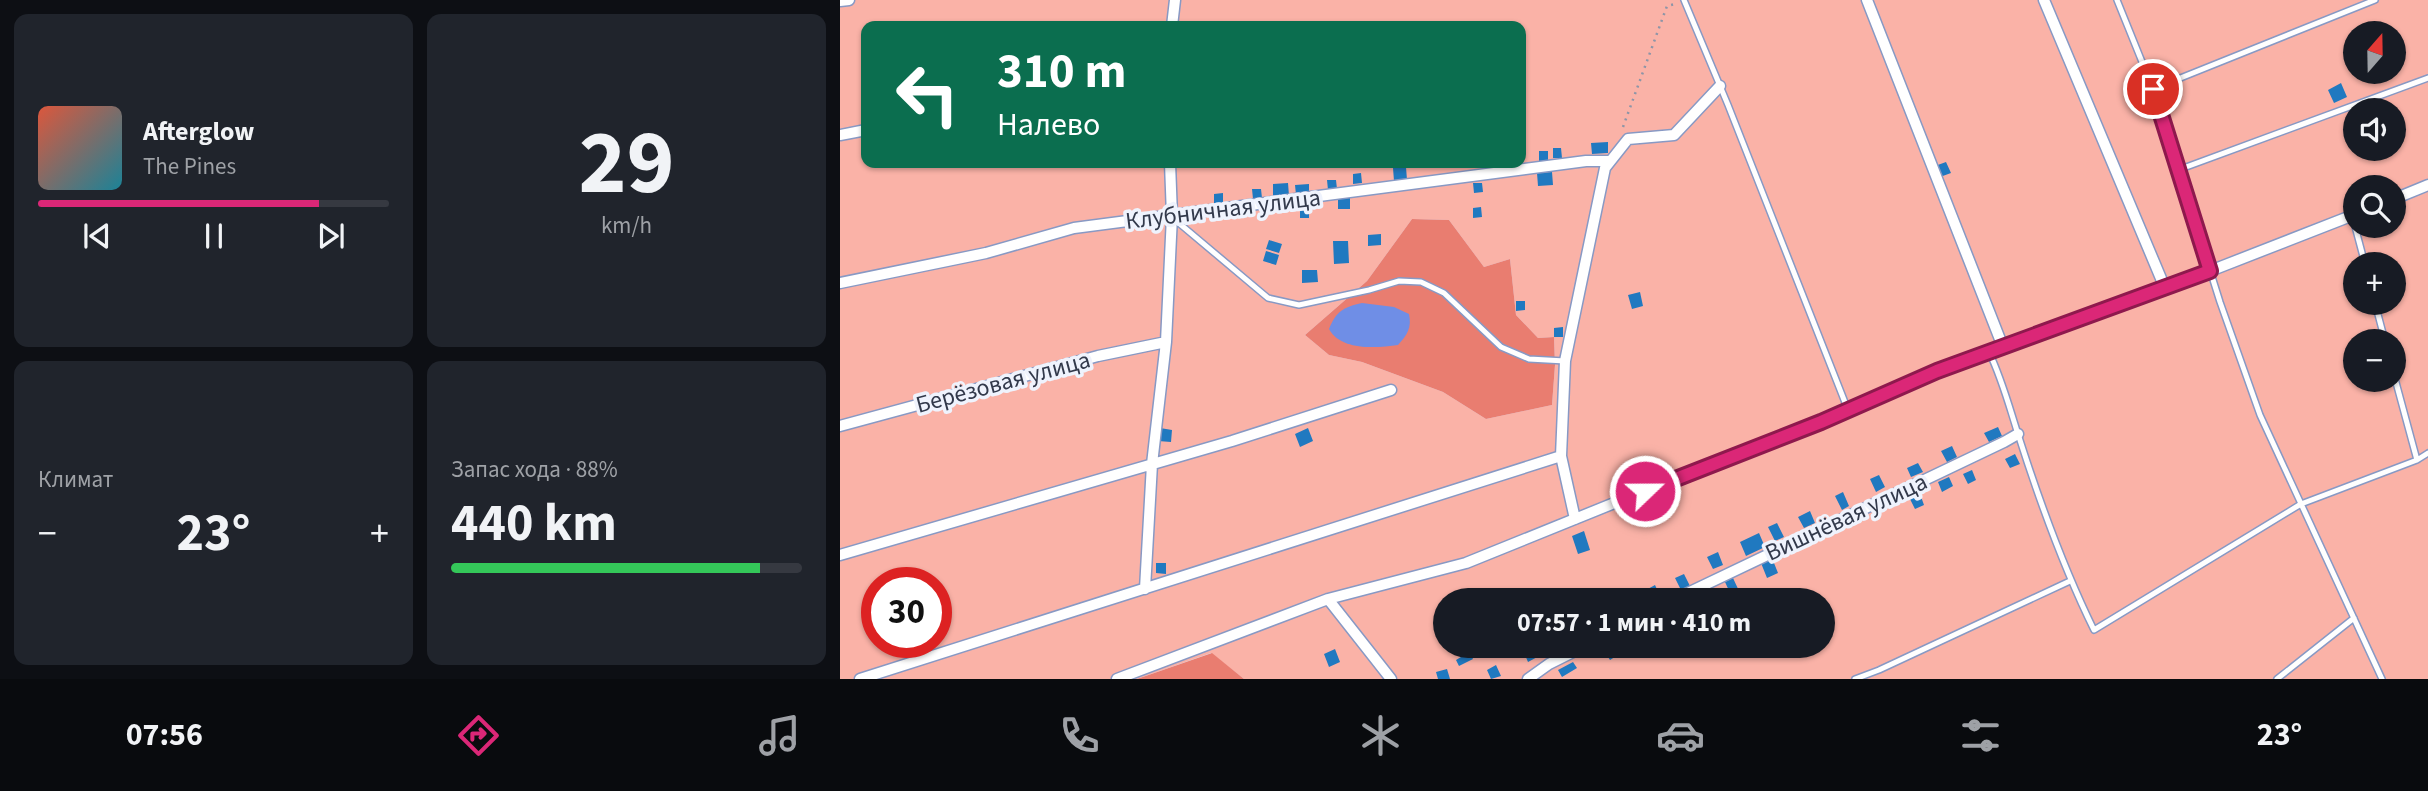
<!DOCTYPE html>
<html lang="ru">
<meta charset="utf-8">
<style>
:root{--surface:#171b24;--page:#20242c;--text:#f1f3f6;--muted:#9ea1a6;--line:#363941;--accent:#db2777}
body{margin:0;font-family:"Source Sans 3",sans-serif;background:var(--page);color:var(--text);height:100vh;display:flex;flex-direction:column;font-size:26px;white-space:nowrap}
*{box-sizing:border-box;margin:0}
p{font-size:23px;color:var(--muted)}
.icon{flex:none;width:38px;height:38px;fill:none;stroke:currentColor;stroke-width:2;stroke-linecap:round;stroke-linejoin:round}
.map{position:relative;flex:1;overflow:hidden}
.side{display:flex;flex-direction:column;gap:14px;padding:14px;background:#0d0f14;width:840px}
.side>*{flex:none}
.banner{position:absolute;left:21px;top:21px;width:665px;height:147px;border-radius:14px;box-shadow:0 2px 5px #0004;background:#0b6e4f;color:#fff;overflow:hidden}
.needle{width:46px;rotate:20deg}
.tools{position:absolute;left:1503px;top:21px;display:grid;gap:14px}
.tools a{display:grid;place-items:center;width:63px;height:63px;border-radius:50%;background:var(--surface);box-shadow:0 2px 5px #0004;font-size:35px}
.speed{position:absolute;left:21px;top:567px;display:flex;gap:14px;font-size:35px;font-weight:700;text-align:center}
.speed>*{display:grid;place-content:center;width:91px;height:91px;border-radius:50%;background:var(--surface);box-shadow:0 2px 5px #0004;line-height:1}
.speed .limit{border:10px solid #d22;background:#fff;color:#111}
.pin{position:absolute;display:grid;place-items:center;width:60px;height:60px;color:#fff;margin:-30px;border:4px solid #fff;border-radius:50%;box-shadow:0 2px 7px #0007}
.me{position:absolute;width:77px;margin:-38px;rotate:68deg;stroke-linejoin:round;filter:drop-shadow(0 0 5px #0008)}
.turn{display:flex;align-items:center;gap:24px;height:147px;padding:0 21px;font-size:32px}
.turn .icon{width:91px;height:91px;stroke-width:2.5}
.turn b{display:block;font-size:49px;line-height:60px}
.big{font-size:52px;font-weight:700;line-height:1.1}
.side .widget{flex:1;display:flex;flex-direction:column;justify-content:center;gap:10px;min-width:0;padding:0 24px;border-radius:14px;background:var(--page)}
.side .dial{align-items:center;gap:0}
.dial b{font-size:91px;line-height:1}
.song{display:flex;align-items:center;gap:21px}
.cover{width:84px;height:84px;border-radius:10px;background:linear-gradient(135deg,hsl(10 70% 55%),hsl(190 70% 35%))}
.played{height:7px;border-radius:4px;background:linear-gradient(90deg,var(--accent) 80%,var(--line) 80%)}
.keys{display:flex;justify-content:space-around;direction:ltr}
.heat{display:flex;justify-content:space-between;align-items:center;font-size:38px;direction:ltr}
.charge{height:10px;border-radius:5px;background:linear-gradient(90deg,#34c759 88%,var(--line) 0)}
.side .tiles{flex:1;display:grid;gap:14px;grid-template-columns:repeat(2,1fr)}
.trip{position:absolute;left:593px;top:588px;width:402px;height:70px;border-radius:35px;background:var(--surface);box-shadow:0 2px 5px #0004;font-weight:700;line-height:70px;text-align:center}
.tab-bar{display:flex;height:112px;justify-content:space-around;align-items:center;background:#090b0e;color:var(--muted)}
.tab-bar .icon{width:49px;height:49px}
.tab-bar .active{color:var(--accent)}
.tab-bar b{font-size:32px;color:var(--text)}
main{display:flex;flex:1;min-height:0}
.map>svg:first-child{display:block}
</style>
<main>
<section class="side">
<div class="tiles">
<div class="widget">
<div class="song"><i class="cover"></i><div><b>Afterglow</b><p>The Pines</p></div></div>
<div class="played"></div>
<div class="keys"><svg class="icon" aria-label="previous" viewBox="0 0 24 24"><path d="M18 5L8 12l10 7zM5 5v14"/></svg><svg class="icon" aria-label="pause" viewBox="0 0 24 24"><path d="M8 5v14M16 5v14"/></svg><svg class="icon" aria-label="next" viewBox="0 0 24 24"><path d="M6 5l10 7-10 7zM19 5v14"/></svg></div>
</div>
<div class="widget dial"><b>29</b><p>km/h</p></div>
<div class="widget"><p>Климат</p>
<div class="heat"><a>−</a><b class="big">23°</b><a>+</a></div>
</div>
<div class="widget"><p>Запас хода · 88%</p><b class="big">440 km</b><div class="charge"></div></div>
</div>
</section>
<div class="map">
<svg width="1588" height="679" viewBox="0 0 1588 679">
<rect width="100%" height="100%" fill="#dee6f9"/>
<path fill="#fab2a7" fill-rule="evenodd" d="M 0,0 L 1588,0 L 1588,679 L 404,679 L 371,653 L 297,679 L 0,679 ZM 26,26 L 681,26 L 681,163 L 26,163 ZM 1516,33 L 1554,33 L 1554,72 L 1516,72 ZM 1516,110 L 1554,110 L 1554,149 L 1516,149 ZM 1516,187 L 1554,187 L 1554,226 L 1516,226 ZM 572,219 L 609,220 L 644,267 L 670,259 L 676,315 L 698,338 L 714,337 L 715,365 L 712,405 L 646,419 L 603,392 L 522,362 L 489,355 L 465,335 L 527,281 ZM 1516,264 L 1554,264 L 1554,303 L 1516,303 ZM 1516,341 L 1554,341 L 1554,380 L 1516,380 ZM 37,583 L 96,583 L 96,642 L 37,642 ZM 606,600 L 984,600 L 984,646 L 606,646 Z"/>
<path fill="#e97d70" d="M 572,219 L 609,220 L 644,267 L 670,259 L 676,315 L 698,338 L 714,337 L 715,365 L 712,405 L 646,419 L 603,392 L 522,362 L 489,355 L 465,335 L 527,281 Z
M 372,653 L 404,679 L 297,679 Z"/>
<path fill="#6f8ee6" d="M 522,303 L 554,307 L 569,314 C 572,328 567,335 558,345 C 536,348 501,351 489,329 C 496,311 504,307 522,303 Z"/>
<path fill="#2079c0" d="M 1501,83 L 1507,97 L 1494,103 L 1488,90 Z
M 768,142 L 768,153 L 752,154 L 751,143 Z
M 713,148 L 721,148 L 722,158 L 713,158 Z
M 699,151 L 708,151 L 708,161 L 699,161 Z
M 1106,162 L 1111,173 L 1100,177 L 1095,166 Z
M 566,167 L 567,180 L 554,181 L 553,168 Z
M 712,172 L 713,185 L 698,186 L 697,173 Z
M 521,173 L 522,183 L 513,184 L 513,174 Z
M 487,180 L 496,180 L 497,189 L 488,190 Z
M 448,183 L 449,196 L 433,196 L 433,184 Z
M 633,183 L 642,183 L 643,192 L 634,193 Z
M 469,184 L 469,194 L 456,195 L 455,185 Z
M 412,189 L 421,189 L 422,198 L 413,199 Z
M 383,193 L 383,203 L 374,204 L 374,194 Z
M 498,198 L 510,198 L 510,209 L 498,209 Z
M 641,207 L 642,217 L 633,218 L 633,208 Z
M 460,208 L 469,208 L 469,218 L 460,218 Z
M 541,234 L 541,245 L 528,246 L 528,235 Z
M 429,240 L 442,244 L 439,253 L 426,249 Z
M 493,241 L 508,241 L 509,263 L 494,264 Z
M 426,251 L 439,255 L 436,265 L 423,261 Z
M 462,270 L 477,270 L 478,282 L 462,283 Z
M 800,292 L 803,306 L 792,309 L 788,295 Z
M 676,301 L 685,301 L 685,310 L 676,311 Z
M 723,327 L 723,337 L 714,337 L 714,328 Z
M 1158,427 L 1162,436 L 1149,442 L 1144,433 Z
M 320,428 L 332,430 L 331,442 L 318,441 Z
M 468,428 L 473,441 L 460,447 L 455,434 Z
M 1112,446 L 1117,457 L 1107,462 L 1101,451 Z
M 1175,454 L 1180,464 L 1170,468 L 1165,459 Z
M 1078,463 L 1083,472 L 1071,477 L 1067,468 Z
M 1132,470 L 1136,480 L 1128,484 L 1123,474 Z
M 1039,475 L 1045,487 L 1036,492 L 1030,479 Z
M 1109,477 L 1113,486 L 1102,492 L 1098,482 Z
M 1079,491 L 1084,505 L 1075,509 L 1068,495 Z
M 1003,492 L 1009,506 L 1002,510 L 995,496 Z
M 970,511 L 975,523 L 964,528 L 958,517 Z
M 937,523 L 944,537 L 935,541 L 928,527 Z
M 744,531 L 750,550 L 738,554 L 732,536 Z
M 919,533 L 925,547 L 906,556 L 900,542 Z
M 878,552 L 883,565 L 873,569 L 867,557 Z
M 932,558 L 938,573 L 927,578 L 921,563 Z
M 316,563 L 326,563 L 326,574 L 316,573 Z
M 844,574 L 850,586 L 841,590 L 835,578 Z
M 893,578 L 899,591 L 891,595 L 885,582 Z
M 815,585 L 821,598 L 811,600 L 806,590 Z
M 761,646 L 773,646 L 778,655 L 770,660 Z
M 628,648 L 633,659 L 619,666 L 616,660 L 621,657 L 618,653 Z
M 698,648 L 701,655 L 688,662 L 685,655 Z
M 495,649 L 500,662 L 489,667 L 484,654 Z
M 733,662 L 737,668 L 722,677 L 718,670 Z
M 656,665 L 661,676 L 651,679 L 647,670 Z
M 607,669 L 610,679 L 598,679 L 596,672 Z"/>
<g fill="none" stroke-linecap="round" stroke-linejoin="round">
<g stroke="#8899c4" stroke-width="8">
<path id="service" d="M 844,0 L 888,105 L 1008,410
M 1277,0 L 1313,89 L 1380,302 L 1420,415 L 1542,679
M 1313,89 L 1535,0
M 1338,170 L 1588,78
M 1512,215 L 1525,264
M 334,219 L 428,298 L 459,305 L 529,290 L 559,281 L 581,282 L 604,293 L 661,347 L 689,359 L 725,361
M 1535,303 L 1545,341
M 1149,352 C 1162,379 1169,406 1178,434 C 1199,500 1223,567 1254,630 L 1461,504 L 1577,460 L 1588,453
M 1554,375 L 1577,460
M 1015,679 L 1039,670 L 1230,581
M 1437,679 L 1514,618"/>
</g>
<g stroke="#8899c4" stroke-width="13">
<path id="minor" d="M 1027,0 L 1163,347
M 1204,0 L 1325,288
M 0,1 L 9,0
M 332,26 L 335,0
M 0,135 L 26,130
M 1554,199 L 1588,185
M 0,283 L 146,253 L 234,228 L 746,161 L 770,161
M 0,426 L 258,356 L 326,342
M 735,519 L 721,456 L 725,361 L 765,168 L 788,139 L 834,135 L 880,86
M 0,555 L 392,441 L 551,390
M 305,589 L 312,464 L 326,342 L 332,216 L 330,163
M 488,599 L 551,679
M 833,600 L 1164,442 L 1178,434
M 20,679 L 721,456
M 277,679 L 488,599 L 626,563 L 898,453 L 981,422 L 1097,371 L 1370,271 L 1516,214
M 688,679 L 709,664 L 745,646"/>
</g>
<path stroke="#8d95a7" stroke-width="2.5" stroke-dasharray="2 5" stroke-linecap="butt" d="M 783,127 L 827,6 L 835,4"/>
<use href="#service" stroke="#fff" stroke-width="5"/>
<use href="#minor" stroke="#fff" stroke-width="10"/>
</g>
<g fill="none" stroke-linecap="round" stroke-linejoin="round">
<g stroke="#8e194d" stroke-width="18">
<path id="route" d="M 805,491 L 981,422 L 1097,371 L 1370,271 L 1313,89"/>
</g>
<use href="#route" stroke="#db2777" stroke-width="12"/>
</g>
<g text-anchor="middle" stroke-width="7" stroke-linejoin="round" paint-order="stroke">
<g font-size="24" fill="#32394b" stroke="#eff3fd">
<text transform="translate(383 209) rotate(-7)" y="8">Клубничная улица</text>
<text transform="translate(163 382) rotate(-15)" y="8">Берёзовая улица</text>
<text transform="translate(1006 517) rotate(-25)" y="8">Вишнёвая улица</text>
</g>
</g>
</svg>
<div class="tools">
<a><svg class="needle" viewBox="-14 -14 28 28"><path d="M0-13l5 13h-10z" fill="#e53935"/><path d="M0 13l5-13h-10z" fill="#9ea1a6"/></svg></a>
<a><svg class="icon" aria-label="sound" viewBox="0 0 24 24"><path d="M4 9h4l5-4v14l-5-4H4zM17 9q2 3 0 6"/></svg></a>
<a><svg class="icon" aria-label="search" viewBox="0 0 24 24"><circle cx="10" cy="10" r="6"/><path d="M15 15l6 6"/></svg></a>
<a>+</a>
<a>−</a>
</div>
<div class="speed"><div class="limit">30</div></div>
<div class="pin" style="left:1313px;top:89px;background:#d93025"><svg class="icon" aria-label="arrive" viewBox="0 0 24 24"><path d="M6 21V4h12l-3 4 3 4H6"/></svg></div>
<svg class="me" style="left:805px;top:491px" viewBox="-20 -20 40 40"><circle r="17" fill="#db2777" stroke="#fff" stroke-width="3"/><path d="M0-11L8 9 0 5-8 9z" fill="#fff"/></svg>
<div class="trip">07:57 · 1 мин · 410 m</div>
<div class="banner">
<div class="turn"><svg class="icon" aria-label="left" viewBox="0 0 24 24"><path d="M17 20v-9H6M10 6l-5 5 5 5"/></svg><div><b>310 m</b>Налево</div></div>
</div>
</div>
</main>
<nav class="tab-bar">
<b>07:56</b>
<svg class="icon active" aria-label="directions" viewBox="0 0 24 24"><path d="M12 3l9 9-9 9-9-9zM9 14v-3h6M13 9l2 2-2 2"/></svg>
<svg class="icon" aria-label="music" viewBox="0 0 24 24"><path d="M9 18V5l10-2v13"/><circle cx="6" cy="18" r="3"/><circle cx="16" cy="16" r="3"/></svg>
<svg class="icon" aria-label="phone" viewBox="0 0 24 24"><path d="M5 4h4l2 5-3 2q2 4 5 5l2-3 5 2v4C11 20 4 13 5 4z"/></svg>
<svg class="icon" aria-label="climate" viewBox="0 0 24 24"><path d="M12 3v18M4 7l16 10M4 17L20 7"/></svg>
<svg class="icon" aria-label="car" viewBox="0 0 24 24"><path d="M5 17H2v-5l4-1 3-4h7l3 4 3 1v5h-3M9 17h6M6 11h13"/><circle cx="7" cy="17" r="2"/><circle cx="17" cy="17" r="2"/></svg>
<svg class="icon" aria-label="filters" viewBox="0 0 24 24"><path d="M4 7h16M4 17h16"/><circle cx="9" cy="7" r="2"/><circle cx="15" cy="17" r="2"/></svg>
<b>23°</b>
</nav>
